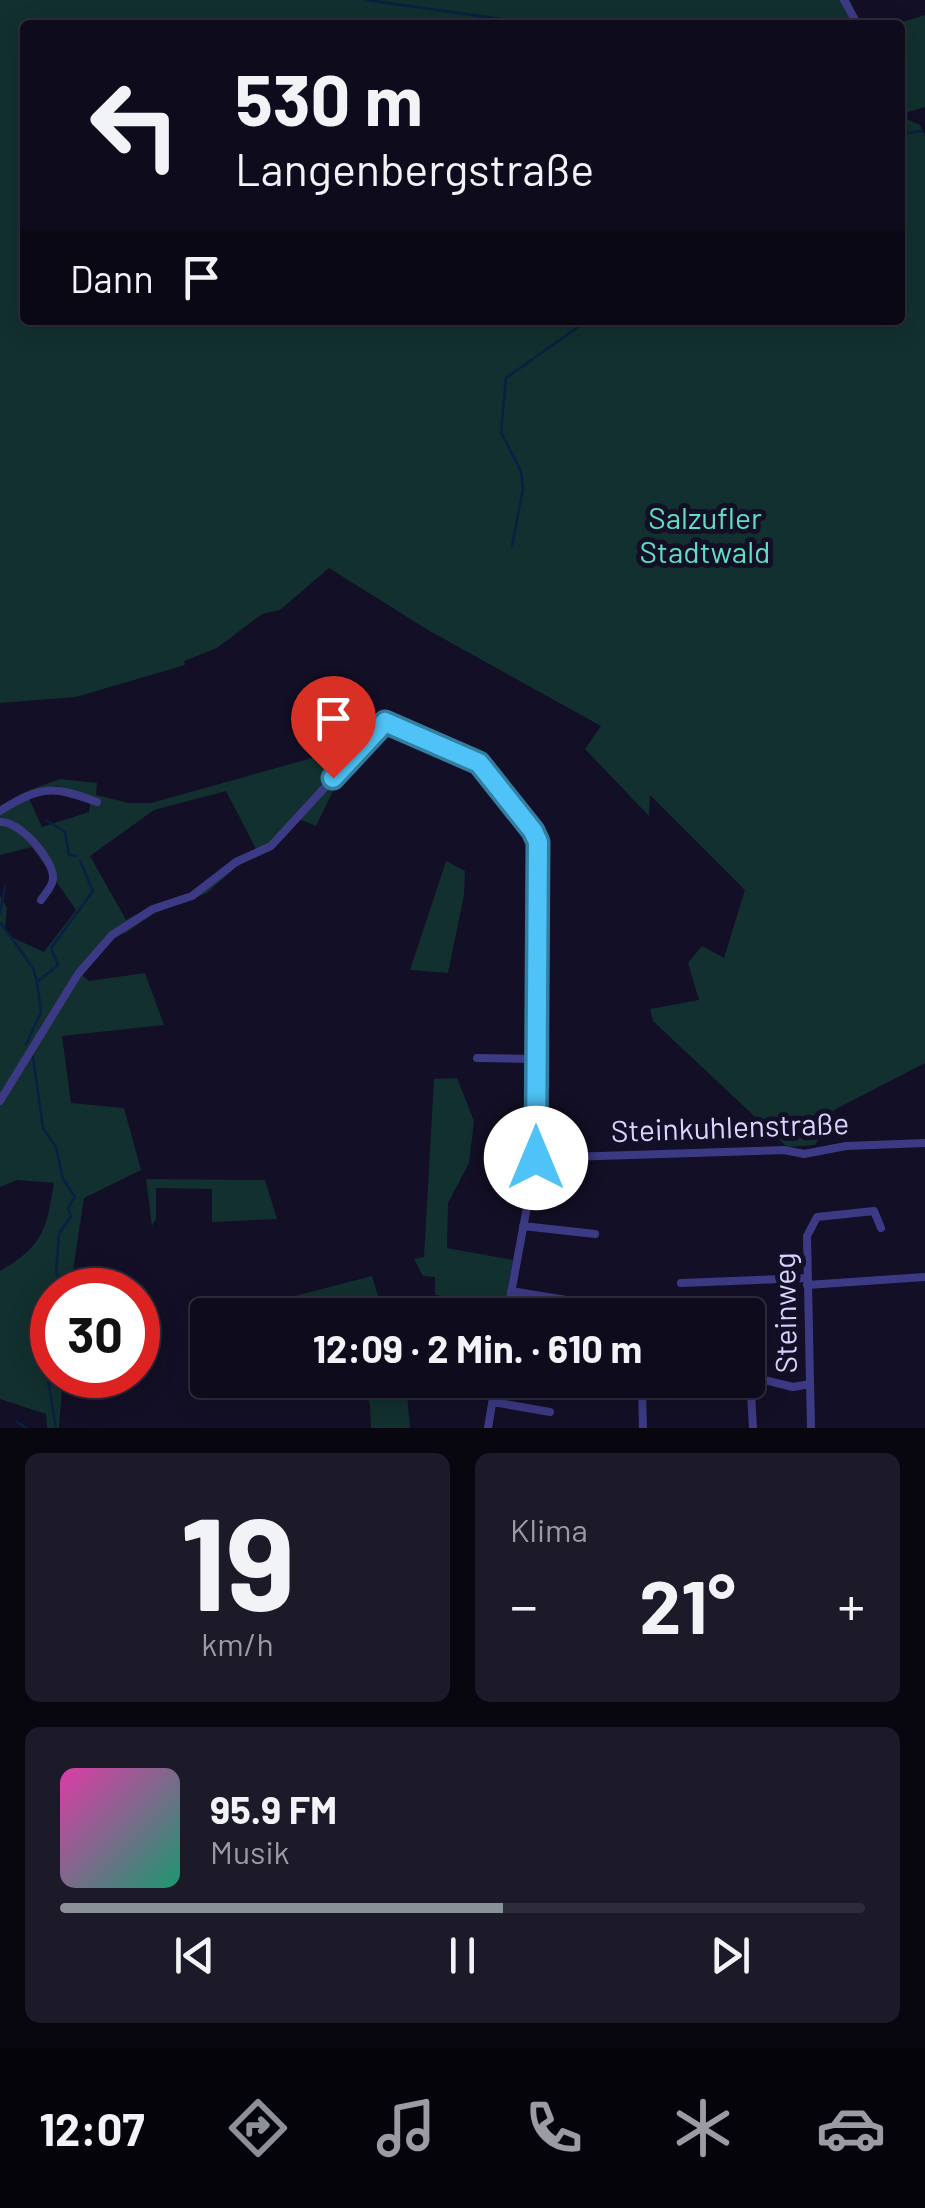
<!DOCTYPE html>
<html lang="de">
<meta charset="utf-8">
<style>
:root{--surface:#0e0b1c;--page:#1c1929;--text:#f1f3f6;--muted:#9b9ba3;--line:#2e2b3b;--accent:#8c9099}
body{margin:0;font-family:Barlow,sans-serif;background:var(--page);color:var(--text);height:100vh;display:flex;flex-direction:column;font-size:38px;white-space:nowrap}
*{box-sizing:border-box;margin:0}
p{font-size:32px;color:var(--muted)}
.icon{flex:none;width:55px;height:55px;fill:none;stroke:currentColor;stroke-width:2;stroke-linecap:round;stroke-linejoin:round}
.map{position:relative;height:1428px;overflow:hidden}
.sheet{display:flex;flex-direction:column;gap:25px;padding:25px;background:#08060f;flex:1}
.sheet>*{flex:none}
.banner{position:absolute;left:20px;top:20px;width:885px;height:305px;border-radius:10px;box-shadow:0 5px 25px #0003,0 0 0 2px var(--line);background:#0e0b1c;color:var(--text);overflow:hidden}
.speed{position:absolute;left:30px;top:1268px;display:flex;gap:20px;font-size:50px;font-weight:700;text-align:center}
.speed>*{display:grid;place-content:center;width:130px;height:130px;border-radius:50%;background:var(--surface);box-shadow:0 5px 25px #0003,0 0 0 2px var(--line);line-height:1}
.speed .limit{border:15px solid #d22;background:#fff;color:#111}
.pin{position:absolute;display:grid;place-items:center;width:85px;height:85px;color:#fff;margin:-102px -42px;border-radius:50% 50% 50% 0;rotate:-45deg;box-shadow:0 0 10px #0007}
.pin .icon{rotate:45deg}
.me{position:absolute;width:110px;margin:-55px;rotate:0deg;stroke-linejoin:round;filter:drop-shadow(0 0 8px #0008)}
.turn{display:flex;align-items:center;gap:35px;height:210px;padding:0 50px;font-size:45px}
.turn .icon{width:130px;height:130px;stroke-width:2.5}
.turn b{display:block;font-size:70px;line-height:85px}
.then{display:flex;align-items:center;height:95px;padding:0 50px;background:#0003;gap:20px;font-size:38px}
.big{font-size:75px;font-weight:700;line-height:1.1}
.sheet .widget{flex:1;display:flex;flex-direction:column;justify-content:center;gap:15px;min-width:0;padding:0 35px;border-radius:15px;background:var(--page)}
.sheet .dial{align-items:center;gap:0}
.dial b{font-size:130px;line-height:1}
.song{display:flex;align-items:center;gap:30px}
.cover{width:120px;height:120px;border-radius:15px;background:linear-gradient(135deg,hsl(320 70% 55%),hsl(160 70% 35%))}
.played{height:10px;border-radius:5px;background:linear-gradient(90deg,var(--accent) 55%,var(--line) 55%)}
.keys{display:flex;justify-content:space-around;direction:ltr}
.heat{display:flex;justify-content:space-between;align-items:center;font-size:55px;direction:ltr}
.sheet .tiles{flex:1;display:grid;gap:25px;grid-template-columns:1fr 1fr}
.widget:last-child{grid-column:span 2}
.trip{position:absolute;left:190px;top:1298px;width:575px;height:100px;border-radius:10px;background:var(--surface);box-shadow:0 5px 25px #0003,0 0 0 2px var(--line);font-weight:700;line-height:100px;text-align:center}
.dock{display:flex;height:160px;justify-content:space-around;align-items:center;background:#06040b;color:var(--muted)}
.dock .icon{width:70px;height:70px}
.dock .selected{color:var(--accent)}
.dock b{font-size:45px;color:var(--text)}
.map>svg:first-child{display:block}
</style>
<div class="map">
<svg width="925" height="1428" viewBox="0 0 925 1428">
<rect width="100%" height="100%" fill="#130f26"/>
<path fill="#12302f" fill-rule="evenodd" d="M 0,0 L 850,0 L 859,25 L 25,25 L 25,320 L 900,320 L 900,25 L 893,25 L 925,15 L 925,107 L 908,112 L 907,119 L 920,125 L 925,136 L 925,1063 L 834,1110 L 815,1145 L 787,1147 L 653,1021 L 650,1009 L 699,1000 L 688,963 L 702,946 L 724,958 L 745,890 L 650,795 L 649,816 L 585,749 L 601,726 L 428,630 L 329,568 L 280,610 L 262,614 L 217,648 L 184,661 L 185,665 L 76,697 L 0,703 Z
M 355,746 L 316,826 L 299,819 L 285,837 L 236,867 L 207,893 L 153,914 L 124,934 L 121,930 L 80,973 L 89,981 L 145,973 L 164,1025 L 62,1036 L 71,1103 L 124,1108 L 141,1170 L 84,1198 L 70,1290 L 52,1290 L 52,1375 L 63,1375 L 59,1428 L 47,1428 L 46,1414 L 0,1399 L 0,1271 C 43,1246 46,1231 54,1183 L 17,1180 L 0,1187 L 0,896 L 7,908 L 5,928 L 13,938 L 44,952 L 76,910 L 32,847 L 0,855 L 0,813 L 28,796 L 42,827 L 89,812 L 91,798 L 57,786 L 27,791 L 60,779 L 97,783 L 96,795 L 129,803 L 151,803 ZM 226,791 L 256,849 C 230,859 216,882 191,893 C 166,903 151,906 126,920 L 90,856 L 154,810 Z
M 446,861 L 465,871 L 464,895 L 448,973 L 410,970 Z
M 457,1078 L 474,1121 L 469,1163 L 448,1203 L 447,1248 L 513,1260 L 505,1304 L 435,1295 L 435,1277 L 423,1276 L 414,1259 L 424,1257 L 434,1079 Z
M 146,1179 L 265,1180 L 277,1219 L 212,1222 L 212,1189 L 156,1188 L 156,1219 L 152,1226 Z
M 372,1276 L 379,1299 L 406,1315 L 300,1315 L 283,1299 Z
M 361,1380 L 446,1380 L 440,1393 L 407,1394 L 410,1428 L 371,1428 L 370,1405 Z"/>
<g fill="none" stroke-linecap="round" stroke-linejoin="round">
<path stroke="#0a1f44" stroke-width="2.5" d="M 366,0 L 543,25
M 900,134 L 922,131
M 512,546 L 523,489 L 521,471 L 501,432 L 506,378 L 588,320
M 46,820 L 65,832 L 69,855 L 76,856
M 0,914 L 5,886
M 0,922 L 33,968 L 37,982
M 26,1044 L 41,1012 L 37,982 L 58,965 L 51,948 L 93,891 L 80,861
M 33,1057 L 43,1128 L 56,1147 L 63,1179 L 75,1197 L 68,1208 L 71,1216 L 59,1234 L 56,1273 L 65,1290
M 52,1325 L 52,1343
M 52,1365 L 48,1379 L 56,1428
M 17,1422 L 26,1428"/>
<path stroke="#3d3a85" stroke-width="8" d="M 844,0 L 858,25
M 0,811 C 40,785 54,786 97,802
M 0,822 C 19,820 54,860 53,878 C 53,886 45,894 41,900
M 477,1058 L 536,1059
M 0,1101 L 78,974 L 112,935 L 153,909 L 192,896 L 236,862 L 271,846 L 385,722 L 479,763 L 509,795 L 539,842 L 536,1158 L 507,1315
M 536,1158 L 784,1150 L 804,1154 L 846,1146 L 925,1143
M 523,1226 L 595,1234
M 681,1283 L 807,1278
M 807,1285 L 925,1277
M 511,1291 L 584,1303
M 748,1376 L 793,1387 L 810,1384
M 750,1376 L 753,1428
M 493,1402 L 550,1412
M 488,1428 L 496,1380
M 643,1428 L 642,1389 L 647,1380
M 811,1428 L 807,1236 L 817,1217 L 874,1211 L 881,1228"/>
</g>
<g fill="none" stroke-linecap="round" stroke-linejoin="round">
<g stroke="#337fa1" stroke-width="25">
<path id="route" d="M 333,778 L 385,722 L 479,763 L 533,831 L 538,842 L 536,1158"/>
</g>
<use href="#route" stroke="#4fc3f7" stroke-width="18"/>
</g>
<g text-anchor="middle" stroke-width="10" stroke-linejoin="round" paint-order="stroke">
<g font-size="30" fill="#5fe0c0" stroke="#130f26">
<text x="705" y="529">Salzufler<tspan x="705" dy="34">Stadtwald</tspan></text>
</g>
<g font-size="30" fill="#d9d4ff" stroke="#130f26">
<text transform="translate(730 1128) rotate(-2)" y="10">Steinkuhlenstraße</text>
<text transform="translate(786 1313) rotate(-91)" y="10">Steinweg</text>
</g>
</g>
</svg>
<div class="speed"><div class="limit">30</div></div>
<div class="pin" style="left:333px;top:778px;background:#d93025"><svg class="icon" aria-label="arrive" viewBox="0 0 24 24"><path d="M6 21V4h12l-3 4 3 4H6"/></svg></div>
<svg class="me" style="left:536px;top:1158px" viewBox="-20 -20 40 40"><circle r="19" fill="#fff"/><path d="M0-13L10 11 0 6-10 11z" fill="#4fc3f7"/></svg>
<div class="trip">12:09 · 2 Min. · 610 m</div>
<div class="banner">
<div class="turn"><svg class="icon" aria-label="left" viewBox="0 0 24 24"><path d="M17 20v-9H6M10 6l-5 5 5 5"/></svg><div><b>530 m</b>Langenbergstraße</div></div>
<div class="then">Dann<svg class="icon" aria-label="arrive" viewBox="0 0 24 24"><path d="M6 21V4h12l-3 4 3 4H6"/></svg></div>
</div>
</div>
<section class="sheet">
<div class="tiles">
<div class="widget dial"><b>19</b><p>km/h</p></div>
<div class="widget"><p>Klima</p>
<div class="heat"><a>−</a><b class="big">21°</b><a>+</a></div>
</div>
<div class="widget">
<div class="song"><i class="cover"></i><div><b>95.9 FM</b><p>Musik</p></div></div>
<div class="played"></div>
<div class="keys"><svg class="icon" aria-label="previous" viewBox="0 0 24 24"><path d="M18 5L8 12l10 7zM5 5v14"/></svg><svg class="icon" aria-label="pause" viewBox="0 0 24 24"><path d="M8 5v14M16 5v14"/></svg><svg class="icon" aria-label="next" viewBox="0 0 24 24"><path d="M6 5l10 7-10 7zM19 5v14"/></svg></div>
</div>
</div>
</section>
<nav class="dock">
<b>12:07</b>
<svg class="icon selected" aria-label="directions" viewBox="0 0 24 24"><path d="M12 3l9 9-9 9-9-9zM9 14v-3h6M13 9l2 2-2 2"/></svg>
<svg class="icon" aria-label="music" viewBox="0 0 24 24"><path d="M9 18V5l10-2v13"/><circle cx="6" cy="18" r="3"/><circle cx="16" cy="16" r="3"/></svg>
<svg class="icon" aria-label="phone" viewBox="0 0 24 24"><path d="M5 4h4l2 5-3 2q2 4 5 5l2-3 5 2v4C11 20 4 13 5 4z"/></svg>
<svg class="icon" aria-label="climate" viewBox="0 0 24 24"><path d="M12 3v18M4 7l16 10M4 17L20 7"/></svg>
<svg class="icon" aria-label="car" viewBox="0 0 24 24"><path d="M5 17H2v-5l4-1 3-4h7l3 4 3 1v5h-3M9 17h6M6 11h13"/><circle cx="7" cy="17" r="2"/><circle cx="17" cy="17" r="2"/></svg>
</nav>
